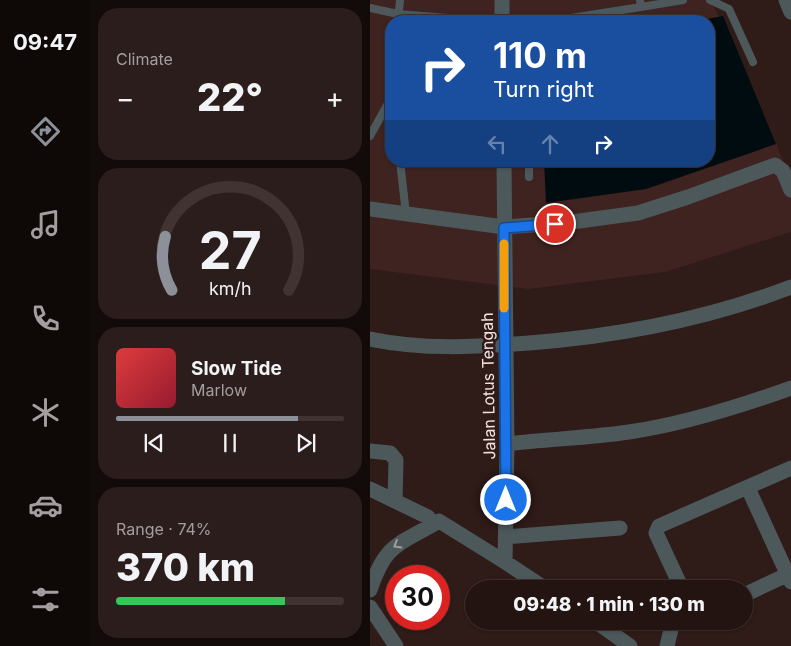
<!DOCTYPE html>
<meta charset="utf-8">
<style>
:root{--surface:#231412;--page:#2b1d1b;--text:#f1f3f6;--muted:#a39e9f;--line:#403332;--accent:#8c9099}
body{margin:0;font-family:Inter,sans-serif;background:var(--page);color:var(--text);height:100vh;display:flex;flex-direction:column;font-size:19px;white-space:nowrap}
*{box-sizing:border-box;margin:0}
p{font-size:16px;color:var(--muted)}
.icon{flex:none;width:28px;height:28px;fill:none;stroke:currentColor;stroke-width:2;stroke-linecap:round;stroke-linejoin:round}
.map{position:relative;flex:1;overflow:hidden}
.sheet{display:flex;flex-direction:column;gap:8px;padding:8px;background:#130b0a;width:280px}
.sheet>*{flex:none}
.banner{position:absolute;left:15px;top:15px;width:330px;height:152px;border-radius:20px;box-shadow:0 1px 4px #0004,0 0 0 1px var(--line);background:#1a4fa0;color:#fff;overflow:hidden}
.speed{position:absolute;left:15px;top:565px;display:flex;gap:10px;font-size:25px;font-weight:700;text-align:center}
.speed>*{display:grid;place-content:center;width:65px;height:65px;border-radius:50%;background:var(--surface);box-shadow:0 1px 4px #0004,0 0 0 1px var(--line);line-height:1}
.speed .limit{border:8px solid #d22;background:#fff;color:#111}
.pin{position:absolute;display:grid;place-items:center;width:42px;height:42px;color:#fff;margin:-21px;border:2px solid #fff;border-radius:50%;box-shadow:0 1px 5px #0007}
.me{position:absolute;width:55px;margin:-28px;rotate:0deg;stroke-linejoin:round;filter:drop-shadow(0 0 4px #0008)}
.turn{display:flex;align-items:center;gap:18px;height:105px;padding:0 25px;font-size:22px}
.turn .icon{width:65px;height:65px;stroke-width:2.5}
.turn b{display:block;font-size:35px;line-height:42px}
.lanes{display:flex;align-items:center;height:48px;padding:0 25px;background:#0003;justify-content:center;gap:25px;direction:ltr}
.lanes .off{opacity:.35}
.big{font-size:38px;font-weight:800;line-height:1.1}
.sheet .tile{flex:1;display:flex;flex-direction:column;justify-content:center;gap:8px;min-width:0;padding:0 18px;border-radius:20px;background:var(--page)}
.sheet .dial{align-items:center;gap:0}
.dial svg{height:130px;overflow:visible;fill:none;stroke:var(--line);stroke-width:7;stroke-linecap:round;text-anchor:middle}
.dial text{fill:var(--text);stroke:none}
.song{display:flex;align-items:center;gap:15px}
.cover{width:60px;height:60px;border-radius:8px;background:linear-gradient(135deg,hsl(0 70% 55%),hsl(350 70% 35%))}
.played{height:5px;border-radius:2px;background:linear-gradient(90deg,var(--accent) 80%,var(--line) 80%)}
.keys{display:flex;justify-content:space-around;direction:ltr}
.heat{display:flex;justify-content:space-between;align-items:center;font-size:28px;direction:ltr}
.charge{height:8px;border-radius:4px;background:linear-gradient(90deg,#34c759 74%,var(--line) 0)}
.trip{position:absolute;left:95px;top:580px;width:288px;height:50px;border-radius:25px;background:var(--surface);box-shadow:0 1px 4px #0004,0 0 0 1px var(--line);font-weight:800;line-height:50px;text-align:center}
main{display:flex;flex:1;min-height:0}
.menu{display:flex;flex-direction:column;width:90px;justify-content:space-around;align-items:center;background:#0e0807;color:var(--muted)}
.menu .icon{width:35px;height:35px}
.menu .selected{color:var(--accent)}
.menu b{font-size:22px;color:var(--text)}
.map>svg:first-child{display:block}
</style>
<main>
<nav class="menu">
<b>09:47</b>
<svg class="icon selected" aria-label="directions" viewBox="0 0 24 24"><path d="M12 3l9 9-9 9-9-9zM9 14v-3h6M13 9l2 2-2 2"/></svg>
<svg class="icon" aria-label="music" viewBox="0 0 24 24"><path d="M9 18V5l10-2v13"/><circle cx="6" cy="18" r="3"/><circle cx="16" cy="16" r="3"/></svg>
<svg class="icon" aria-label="phone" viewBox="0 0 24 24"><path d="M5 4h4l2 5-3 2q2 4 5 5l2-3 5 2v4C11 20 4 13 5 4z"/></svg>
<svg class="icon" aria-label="climate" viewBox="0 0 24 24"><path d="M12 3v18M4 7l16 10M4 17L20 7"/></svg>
<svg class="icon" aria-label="car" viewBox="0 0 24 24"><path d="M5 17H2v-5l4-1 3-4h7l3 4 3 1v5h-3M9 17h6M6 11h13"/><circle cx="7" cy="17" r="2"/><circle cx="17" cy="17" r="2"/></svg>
<svg class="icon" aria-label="filters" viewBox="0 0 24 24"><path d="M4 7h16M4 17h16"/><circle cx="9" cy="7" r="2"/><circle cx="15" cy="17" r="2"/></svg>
</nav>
<section class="sheet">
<div class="tile"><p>Climate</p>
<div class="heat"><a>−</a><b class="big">22°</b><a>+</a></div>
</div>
<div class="tile dial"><svg viewBox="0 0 100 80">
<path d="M14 69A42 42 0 1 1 86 69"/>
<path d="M14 69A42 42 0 0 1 10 36" stroke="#8c9099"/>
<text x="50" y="56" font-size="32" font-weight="700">27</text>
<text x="50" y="72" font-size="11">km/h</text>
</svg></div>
<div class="tile">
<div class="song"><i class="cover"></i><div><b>Slow Tide</b><p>Marlow</p></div></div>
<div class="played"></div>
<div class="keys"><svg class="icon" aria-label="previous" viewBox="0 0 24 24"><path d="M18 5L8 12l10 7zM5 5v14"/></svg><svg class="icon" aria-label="pause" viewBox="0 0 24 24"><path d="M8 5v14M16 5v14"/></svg><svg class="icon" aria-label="next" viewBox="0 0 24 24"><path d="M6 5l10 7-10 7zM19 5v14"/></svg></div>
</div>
<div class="tile"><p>Range · 74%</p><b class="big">370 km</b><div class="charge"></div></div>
</section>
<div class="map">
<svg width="421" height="646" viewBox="0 0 421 646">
<rect width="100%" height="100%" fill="#2f1b18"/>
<path fill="#3e2320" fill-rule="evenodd" d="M 0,0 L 341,0 L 403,135 L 421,181 L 421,232 L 295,272 L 158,289 L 0,269 ZM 21,21 L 339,21 L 339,161 L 21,161 Z"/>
<path fill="#000c0f" d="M 353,16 L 406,144 L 276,189 L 176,203 L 174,161 L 339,161 L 339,21 L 326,21 Z"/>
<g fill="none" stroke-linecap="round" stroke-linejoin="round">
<path stroke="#4c585a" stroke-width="8" d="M 340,0 L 359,9 L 383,62
M 271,7 L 313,0
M 0,8 L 28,14 L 116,21
M 28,21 L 30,0
M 182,21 L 271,7 L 270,0
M 0,136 L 21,98
M 30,161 L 36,214
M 159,177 L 159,161"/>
<path stroke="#4c585a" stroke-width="15" d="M 132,0 L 132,21
M 416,0 L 421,12
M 134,161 L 137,444 L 135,562 L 176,589
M 0,209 L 134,227 L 202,222 L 268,213 L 318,197 L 405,165 L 413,171 L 421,190
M 0,339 C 53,350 105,347 159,343 C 250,336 335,320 421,287
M 137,444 C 177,439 218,438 259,432 C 314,424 368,407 421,388
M 0,451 L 20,453 L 26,460 L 25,501
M 378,488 L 421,582
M 0,489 L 58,517
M 136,537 L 250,528
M 312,589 L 286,533 L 289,526 L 421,468
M 0,590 C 16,542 29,545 69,521 L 135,562
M 374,595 L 421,573
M 0,607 L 26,646
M 225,621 L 260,646
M 297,646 L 303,621"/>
</g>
<defs><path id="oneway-chevron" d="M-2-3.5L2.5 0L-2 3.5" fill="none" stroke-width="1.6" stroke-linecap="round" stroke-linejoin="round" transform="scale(1.25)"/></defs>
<use stroke="#9f9e9e" href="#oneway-chevron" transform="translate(27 545) rotate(149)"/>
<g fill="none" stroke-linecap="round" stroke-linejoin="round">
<g stroke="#114b97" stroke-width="12">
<path id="route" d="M 136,500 L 134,228 L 185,224"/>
</g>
<use href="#route" stroke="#1a73e8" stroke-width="9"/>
<path stroke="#f59e0b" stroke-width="9" d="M 134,244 L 134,308"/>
</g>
<g text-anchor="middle" stroke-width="5" stroke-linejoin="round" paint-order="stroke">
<g font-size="16" fill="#f2e3e1" stroke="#2f1b18">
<text transform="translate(118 386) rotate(-91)" y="6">Jalan Lotus Tengah</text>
</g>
</g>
</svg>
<div class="speed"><div class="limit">30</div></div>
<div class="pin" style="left:185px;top:224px;background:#d93025"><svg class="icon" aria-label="arrive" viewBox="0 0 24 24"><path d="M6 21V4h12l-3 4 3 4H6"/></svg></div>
<svg class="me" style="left:136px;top:500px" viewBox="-20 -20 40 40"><circle r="17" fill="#1a73e8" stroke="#fff" stroke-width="3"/><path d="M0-11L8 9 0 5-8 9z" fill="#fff"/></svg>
<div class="trip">09:48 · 1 min · 130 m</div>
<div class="banner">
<div class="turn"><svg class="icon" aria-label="right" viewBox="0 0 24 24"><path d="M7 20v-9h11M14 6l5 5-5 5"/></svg><div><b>110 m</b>Turn right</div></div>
<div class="lanes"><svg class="icon off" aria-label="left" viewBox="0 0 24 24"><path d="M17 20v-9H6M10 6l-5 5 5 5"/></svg><svg class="icon off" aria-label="ahead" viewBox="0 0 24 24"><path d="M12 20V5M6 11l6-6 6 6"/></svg><svg class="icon" aria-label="right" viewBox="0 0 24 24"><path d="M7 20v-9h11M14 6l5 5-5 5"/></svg></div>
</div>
</div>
</main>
